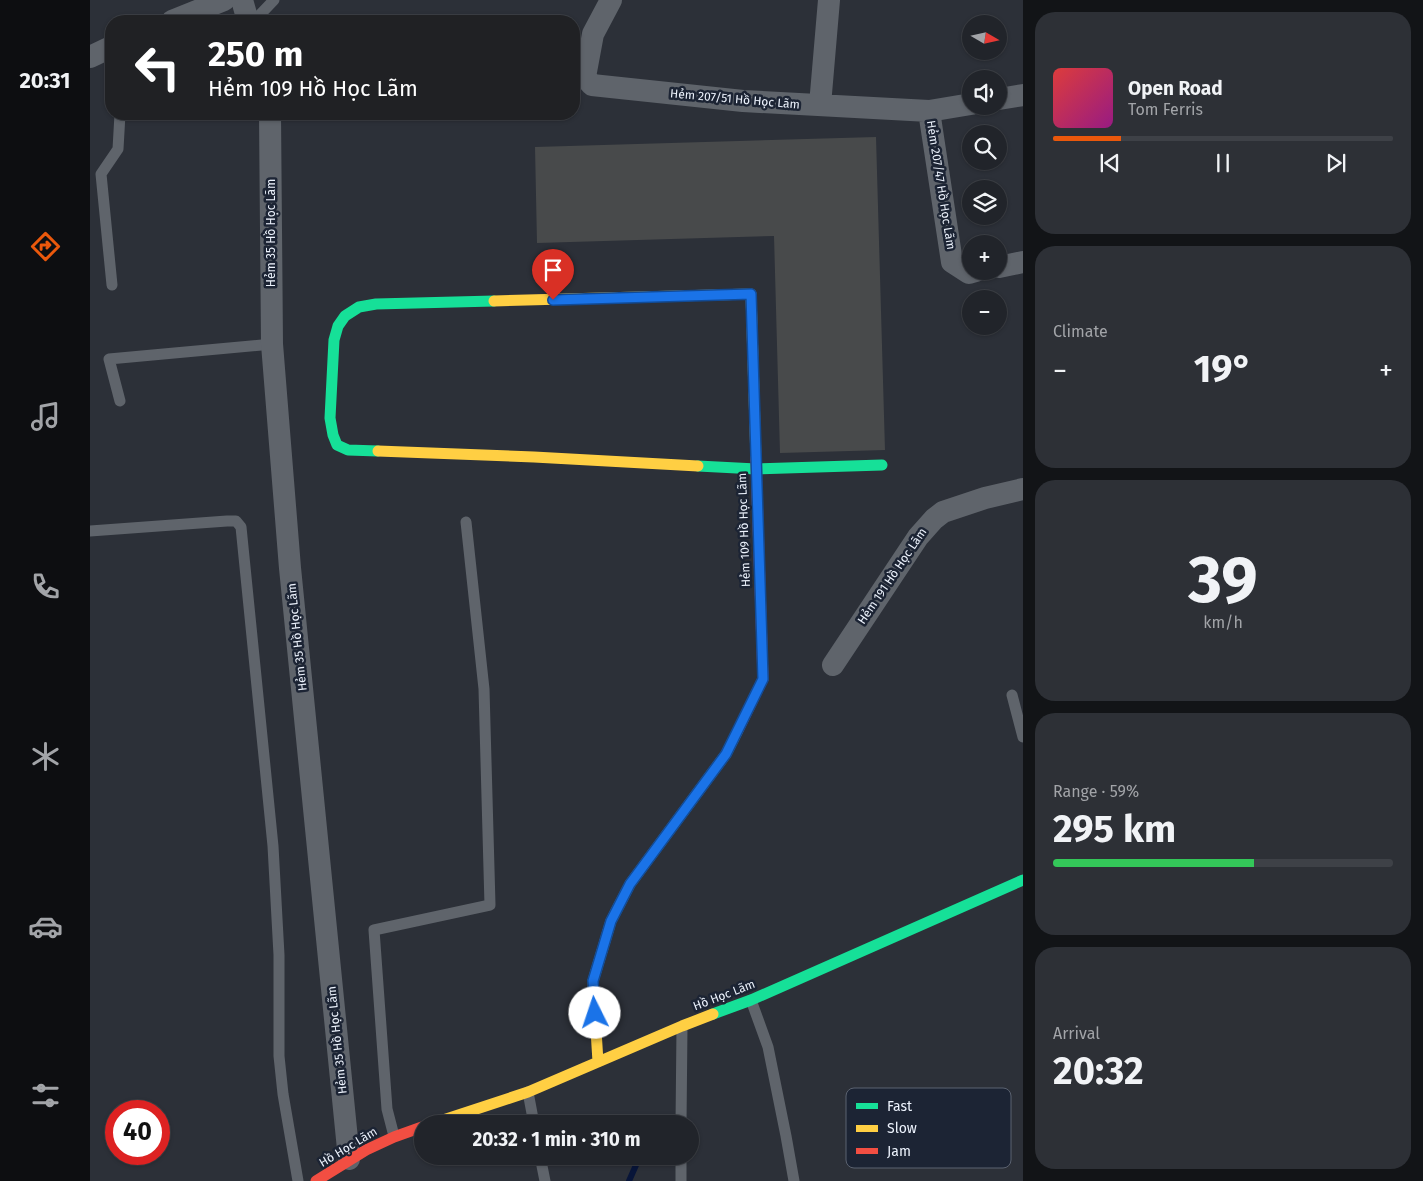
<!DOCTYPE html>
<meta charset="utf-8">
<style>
:root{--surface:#21242a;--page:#2d3036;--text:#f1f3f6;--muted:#a2a4a8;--line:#3e4147;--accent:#ea580c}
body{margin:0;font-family:"Fira Sans",sans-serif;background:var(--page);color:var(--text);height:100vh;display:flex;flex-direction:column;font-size:19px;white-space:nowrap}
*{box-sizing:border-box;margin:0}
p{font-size:16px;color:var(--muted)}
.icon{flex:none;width:28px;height:28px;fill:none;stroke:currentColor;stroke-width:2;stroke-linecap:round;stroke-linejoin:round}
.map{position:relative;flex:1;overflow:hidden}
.drawer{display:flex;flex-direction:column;gap:12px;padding:12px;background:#121417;width:400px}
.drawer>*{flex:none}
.banner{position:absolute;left:15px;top:15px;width:475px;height:105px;border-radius:20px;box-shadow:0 1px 4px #0004,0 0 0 1px var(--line);background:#202124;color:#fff;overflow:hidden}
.needle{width:32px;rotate:99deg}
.buttons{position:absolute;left:872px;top:15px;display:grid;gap:10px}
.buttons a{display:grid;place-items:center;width:45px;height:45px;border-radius:50%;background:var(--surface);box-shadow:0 1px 4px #0004,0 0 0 1px var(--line);font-size:25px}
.speed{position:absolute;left:15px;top:1100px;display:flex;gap:10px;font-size:25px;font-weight:700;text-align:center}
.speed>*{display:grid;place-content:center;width:65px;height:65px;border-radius:50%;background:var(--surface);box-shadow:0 1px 4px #0004,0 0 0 1px var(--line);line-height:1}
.speed .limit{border:8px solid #d22;background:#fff;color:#111}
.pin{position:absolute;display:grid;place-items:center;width:42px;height:42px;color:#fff;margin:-51px -21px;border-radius:50% 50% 50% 0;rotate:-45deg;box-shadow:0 0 5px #0007}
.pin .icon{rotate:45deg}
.me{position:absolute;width:55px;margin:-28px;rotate:356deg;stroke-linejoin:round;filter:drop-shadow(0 0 4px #0008)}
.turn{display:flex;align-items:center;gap:18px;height:105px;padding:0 20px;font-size:22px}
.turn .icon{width:65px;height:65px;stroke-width:2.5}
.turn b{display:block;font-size:35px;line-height:42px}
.big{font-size:38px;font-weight:700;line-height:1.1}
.drawer .card{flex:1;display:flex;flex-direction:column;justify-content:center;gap:8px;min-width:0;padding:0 18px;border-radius:20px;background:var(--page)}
.drawer .dial{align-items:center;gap:0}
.dial b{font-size:65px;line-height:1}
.song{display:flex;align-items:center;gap:15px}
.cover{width:60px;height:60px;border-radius:8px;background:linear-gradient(135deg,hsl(0 70% 55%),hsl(310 70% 35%))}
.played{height:5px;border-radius:2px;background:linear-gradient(90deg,var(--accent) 20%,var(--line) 20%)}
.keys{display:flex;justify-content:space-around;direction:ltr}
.heat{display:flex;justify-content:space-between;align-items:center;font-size:28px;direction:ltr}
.charge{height:8px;border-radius:4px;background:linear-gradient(90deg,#34c759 59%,var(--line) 0)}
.trip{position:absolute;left:324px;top:1115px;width:285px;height:50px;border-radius:25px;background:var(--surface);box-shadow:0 1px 4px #0004,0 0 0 1px var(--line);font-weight:700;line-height:50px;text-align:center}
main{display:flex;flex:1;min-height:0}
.menu{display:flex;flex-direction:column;width:90px;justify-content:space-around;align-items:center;background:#0d0e11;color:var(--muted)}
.menu .icon{width:35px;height:35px}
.menu .active{color:var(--accent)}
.menu b{font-size:22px;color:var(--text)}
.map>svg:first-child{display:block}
</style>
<main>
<nav class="menu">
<b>20:31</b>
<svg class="icon active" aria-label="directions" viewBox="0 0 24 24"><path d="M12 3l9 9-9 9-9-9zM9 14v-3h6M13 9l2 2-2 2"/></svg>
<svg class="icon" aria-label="music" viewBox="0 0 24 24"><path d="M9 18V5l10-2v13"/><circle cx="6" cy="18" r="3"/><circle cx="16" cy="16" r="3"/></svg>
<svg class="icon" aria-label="phone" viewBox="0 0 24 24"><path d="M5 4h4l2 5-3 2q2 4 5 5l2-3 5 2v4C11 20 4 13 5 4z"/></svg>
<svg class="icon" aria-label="climate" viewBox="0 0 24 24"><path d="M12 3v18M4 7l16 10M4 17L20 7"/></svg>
<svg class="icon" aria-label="car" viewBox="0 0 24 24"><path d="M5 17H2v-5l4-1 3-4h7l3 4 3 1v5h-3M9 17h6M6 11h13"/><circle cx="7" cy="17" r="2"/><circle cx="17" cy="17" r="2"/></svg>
<svg class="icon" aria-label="filters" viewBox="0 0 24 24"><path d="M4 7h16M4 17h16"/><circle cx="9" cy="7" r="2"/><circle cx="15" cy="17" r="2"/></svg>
</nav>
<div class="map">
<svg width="933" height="1181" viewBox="0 0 933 1181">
<rect width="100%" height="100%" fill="#2c3038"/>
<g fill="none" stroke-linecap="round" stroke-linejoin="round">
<path stroke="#081539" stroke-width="6" d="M 539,1181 L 550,1156"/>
</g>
<path fill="#484a4b" d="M 786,137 L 795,450 L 690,453 L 684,236 L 447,243 L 445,147 Z"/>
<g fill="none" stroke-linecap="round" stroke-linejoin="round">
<path stroke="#5f646b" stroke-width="11" d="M 164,21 L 184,0
M 22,285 L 11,174 L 28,149 L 30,114
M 30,401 L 19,359 L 182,344
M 0,531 L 137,521 L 146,521 L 151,527 L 183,846 L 189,955 L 189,1056 L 193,1094 L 208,1181
M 922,695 L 933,737
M 661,1000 L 678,1047 L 696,1136 L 704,1181
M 438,1092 L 444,1124
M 591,1124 L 592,1027
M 304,1136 L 297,1109 L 284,930 L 400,905 L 394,689 L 376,522
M 450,1156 L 455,1181
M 591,1181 L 591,1156"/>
<path stroke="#5f646b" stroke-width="22" d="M 152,0 L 158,21
M 521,0 L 503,34 L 495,77 L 502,85 L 653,101 L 839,111 L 881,104
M 82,21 L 134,0
M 0,57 L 21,47
M 909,99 L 933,95
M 730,105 L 739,0
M 839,111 L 862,262 L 879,273 L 886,271
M 180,114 L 182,344 L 200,568 L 259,1159
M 909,267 L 933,262
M 743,665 L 828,537 L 844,519 L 853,512 L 895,498 L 933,489"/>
<path stroke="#16e098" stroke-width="11" d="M 288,451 L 258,450 L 247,445 L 243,435 L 240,418 L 244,340 L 248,326 L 255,316 L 269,307 L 286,304 L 404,301
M 608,466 L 666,469 L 792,465
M 623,1014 L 661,1000 L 933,880"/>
<path stroke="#ffcf43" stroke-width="11" d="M 404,301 L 661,294 L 666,460
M 288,451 L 444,457 L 608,466
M 508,1062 L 503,981 L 521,921 L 540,884 L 636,754 L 648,730
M 341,1124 L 438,1092 L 592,1026 L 623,1014"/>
<path stroke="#f24e42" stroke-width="11" d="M 648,730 L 673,679 L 666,460
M 226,1181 L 276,1150 L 304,1137 L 332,1127"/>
</g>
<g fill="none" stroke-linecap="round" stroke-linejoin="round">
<g stroke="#114b97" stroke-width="12">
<path id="route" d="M 463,300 L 661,294 L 673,679 L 636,754 L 540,884 L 521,921 L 503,981 L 505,1013"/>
</g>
<use href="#route" stroke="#1a73e8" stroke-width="9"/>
</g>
<g text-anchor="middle" stroke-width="5" stroke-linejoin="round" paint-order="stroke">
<g font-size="12" fill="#edf3fd" stroke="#1c2434">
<text transform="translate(645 99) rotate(5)" y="4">Hẻm 207/51 Hồ Học Lãm</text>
<text transform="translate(851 185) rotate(81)" y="4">Hẻm 207/47 Hồ Học Lãm</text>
<text transform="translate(181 233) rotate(-90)" y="4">Hẻm 35 Hồ Học Lãm</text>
<text transform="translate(654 530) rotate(-92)" y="4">Hẻm 109 Hồ Học Lãm</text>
<text transform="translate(802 576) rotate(-56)" y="4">Hẻm 191 Hồ Học Lãm</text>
<text transform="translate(207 637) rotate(-96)" y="4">Hẻm 35 Hồ Học Lãm</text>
<text transform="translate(634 995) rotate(-21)" y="4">Hồ Học Lãm</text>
<text transform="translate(247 1040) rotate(-96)" y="4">Hẻm 35 Hồ Học Lãm</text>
<text transform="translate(258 1147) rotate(-31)" y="4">Hồ Học Lãm</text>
</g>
</g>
<rect x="756" y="1088" width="165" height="80" rx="8" fill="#1c2434" stroke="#5b6270" stroke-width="1"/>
<rect x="766" y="1103" width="22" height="6" fill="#16e098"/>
<rect x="766" y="1125" width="22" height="7" fill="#ffcf43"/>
<rect x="766" y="1148" width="22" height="6" fill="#f24e42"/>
<g font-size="14" fill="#edf3fd">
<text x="797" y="1111">Fast</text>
<text x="797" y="1133">Slow</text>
<text x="797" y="1156">Jam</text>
</g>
</svg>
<div class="buttons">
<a><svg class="needle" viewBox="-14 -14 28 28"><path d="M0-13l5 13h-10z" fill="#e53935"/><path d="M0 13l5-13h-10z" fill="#a2a4a8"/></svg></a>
<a><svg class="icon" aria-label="sound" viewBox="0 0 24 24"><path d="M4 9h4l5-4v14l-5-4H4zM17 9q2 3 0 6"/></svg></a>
<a><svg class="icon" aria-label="search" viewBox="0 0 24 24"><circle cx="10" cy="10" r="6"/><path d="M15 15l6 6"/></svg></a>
<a><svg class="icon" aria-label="layers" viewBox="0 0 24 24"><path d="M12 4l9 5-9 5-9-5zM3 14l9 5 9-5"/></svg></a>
<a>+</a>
<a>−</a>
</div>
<div class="speed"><div class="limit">40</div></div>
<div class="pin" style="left:463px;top:300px;background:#d93025"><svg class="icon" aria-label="arrive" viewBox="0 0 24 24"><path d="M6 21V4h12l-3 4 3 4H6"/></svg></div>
<svg class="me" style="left:505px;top:1013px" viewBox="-20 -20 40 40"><circle r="19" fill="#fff"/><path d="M0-13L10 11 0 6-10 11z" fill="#1a73e8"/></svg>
<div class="trip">20:32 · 1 min · 310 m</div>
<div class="banner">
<div class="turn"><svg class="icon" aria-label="left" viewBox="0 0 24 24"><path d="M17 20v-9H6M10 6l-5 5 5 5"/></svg><div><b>250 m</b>Hẻm 109 Hồ Học Lãm</div></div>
</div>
</div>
<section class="drawer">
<div class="card">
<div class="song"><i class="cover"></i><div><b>Open Road</b><p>Tom Ferris</p></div></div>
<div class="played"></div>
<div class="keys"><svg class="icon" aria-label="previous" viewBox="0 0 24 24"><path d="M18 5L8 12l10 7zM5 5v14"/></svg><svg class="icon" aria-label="pause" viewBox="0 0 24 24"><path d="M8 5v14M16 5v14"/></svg><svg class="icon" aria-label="next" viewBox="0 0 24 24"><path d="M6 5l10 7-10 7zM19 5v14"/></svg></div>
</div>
<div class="card"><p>Climate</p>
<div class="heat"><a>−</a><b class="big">19°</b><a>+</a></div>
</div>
<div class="card dial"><b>39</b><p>km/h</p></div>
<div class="card"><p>Range · 59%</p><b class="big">295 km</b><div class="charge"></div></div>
<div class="card"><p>Arrival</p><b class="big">20:32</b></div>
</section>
</main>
